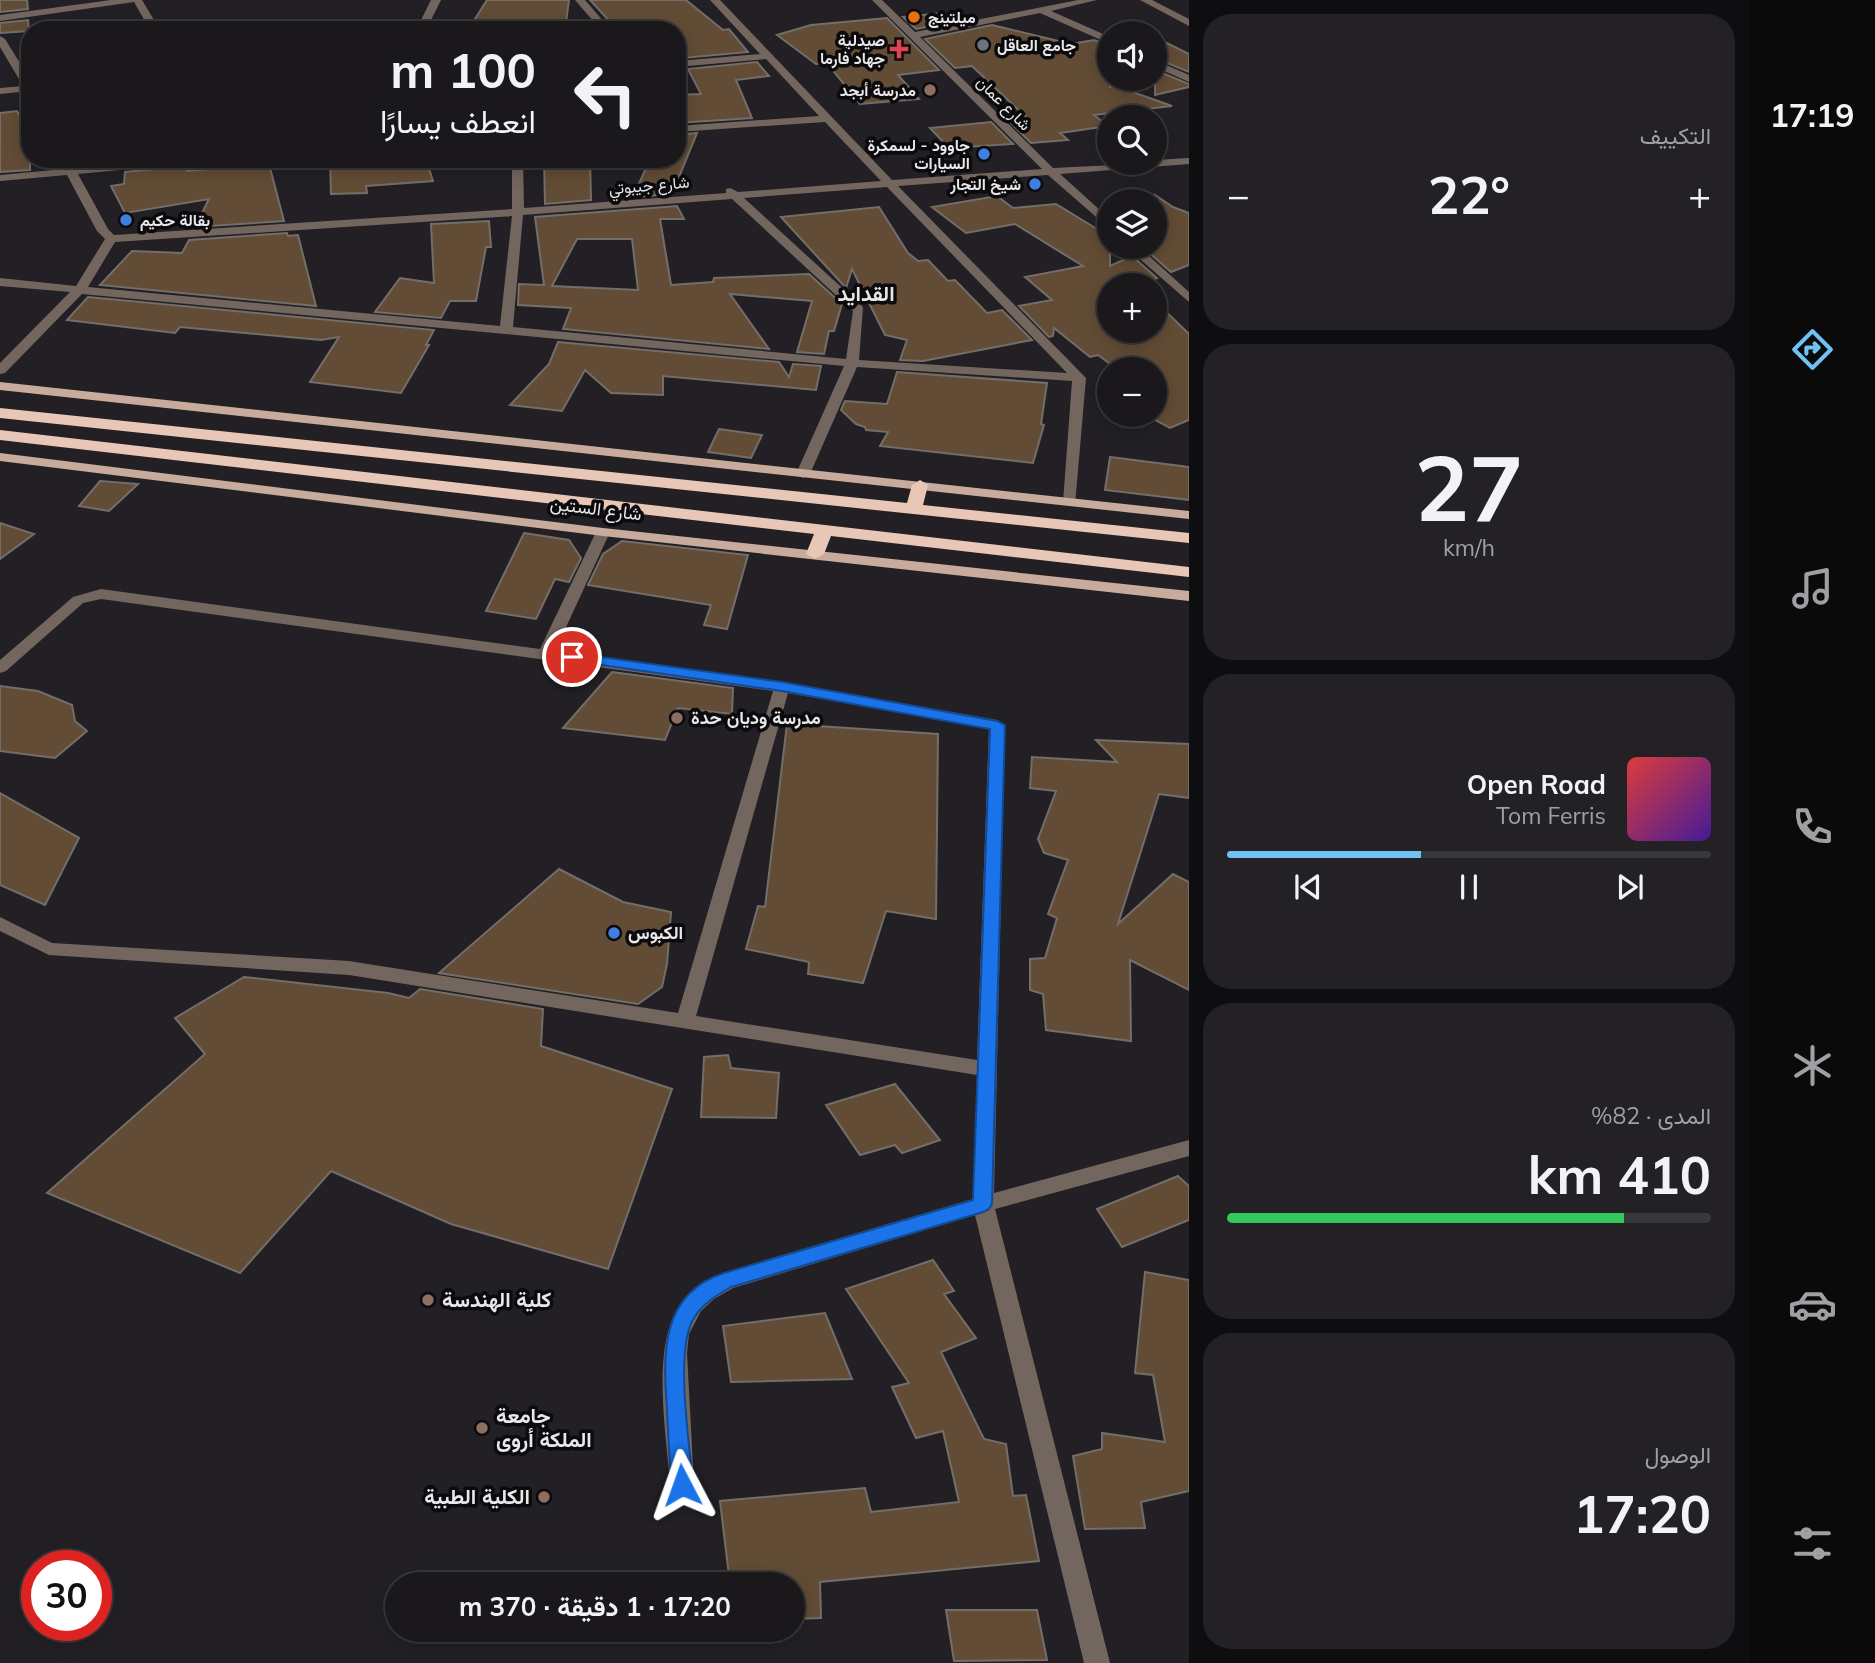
<!DOCTYPE html>
<html lang="ar">
<meta charset="utf-8">
<style>
:root{--surface:#1a181b;--page:#232124;--text:#f1f3f6;--muted:#9fa0a3;--line:#38373a;--accent:#71c1f5}
body{margin:0;font-family:Mulish,Vazirmatn,sans-serif;background:var(--page);color:var(--text);direction:rtl;height:100vh;display:flex;flex-direction:column;font-size:26px;white-space:nowrap}
*{box-sizing:border-box;margin:0}
p{font-size:23px;color:var(--muted)}
.icon{flex:none;width:38px;height:38px;fill:none;stroke:currentColor;stroke-width:2;stroke-linecap:round;stroke-linejoin:round}
.map{position:relative;flex:1;overflow:hidden;direction:ltr}
.panel{display:flex;flex-direction:column;gap:14px;padding:14px;background:#0e0d0f;width:560px}
.panel>*{flex:none}
.top-card{position:absolute;left:21px;top:21px;width:665px;height:147px;border-radius:28px;box-shadow:0 4px 18px #0003,0 0 0 2px var(--line);direction:rtl;background:#1a181b;color:var(--text);overflow:hidden}
.fabs{position:absolute;left:1097px;top:21px;display:grid;gap:14px}
.fabs a{display:grid;place-items:center;width:70px;height:70px;border-radius:50%;background:var(--surface);box-shadow:0 4px 18px #0003,0 0 0 2px var(--line);font-size:35px}
.speed{position:absolute;left:21px;top:1550px;display:flex;gap:14px;font-size:35px;font-weight:700;text-align:center}
.speed>*{display:grid;place-content:center;width:91px;height:91px;border-radius:50%;background:var(--surface);box-shadow:0 4px 18px #0003,0 0 0 2px var(--line);line-height:1}
.speed .limit{border:10px solid #d22;background:#fff;color:#111}
.pin{position:absolute;display:grid;place-items:center;width:60px;height:60px;color:#fff;margin:-30px;border:4px solid #fff;border-radius:50%;box-shadow:0 2px 7px #0007}
.me{position:absolute;width:77px;margin:-38px;rotate:356deg;stroke-linejoin:round;filter:drop-shadow(0 0 5px #0008)}
.turn{display:flex;align-items:center;gap:24px;height:147px;padding:0 35px;font-size:32px}
.turn .icon{width:91px;height:91px;stroke-width:2.5}
.turn b{display:block;font-size:49px;line-height:60px}
.big{font-size:52px;font-weight:700;line-height:1.1}
.panel .card{flex:1;display:flex;flex-direction:column;justify-content:center;gap:10px;min-width:0;padding:0 24px;border-radius:28px;background:var(--page)}
.panel .dial{align-items:center;gap:0}
.dial b{font-size:91px;line-height:1}
.song{display:flex;align-items:center;gap:21px}
.cover{width:84px;height:84px;border-radius:10px;background:linear-gradient(135deg,hsl(0 70% 55%),hsl(260 70% 35%))}
.played{height:7px;border-radius:4px;background:linear-gradient(90deg,var(--accent) 40%,var(--line) 40%)}
.keys{display:flex;justify-content:space-around;direction:ltr}
.heat{display:flex;justify-content:space-between;align-items:center;font-size:38px;direction:ltr}
.charge{height:10px;border-radius:5px;background:linear-gradient(90deg,#34c759 82%,var(--line) 0)}
.trip{position:absolute;left:385px;top:1572px;width:420px;height:70px;border-radius:35px;background:var(--surface);box-shadow:0 4px 18px #0003,0 0 0 2px var(--line);font-weight:700;line-height:70px;text-align:center;direction:rtl}
main{display:flex;flex:1;min-height:0}
.menu{display:flex;flex-direction:column;width:126px;justify-content:space-around;align-items:center;background:#0a0a0b;color:var(--muted)}
.menu .icon{width:49px;height:49px}
.menu .on{color:var(--accent)}
.menu b{font-size:32px;color:var(--text)}
.map>svg:first-child{display:block}
</style>
<main>
<nav class="menu">
<b>17:19</b>
<svg class="icon on" aria-label="directions" viewBox="0 0 24 24"><path d="M12 3l9 9-9 9-9-9zM9 14v-3h6M13 9l2 2-2 2"/></svg>
<svg class="icon" aria-label="music" viewBox="0 0 24 24"><path d="M9 18V5l10-2v13"/><circle cx="6" cy="18" r="3"/><circle cx="16" cy="16" r="3"/></svg>
<svg class="icon" aria-label="phone" viewBox="0 0 24 24"><path d="M5 4h4l2 5-3 2q2 4 5 5l2-3 5 2v4C11 20 4 13 5 4z"/></svg>
<svg class="icon" aria-label="climate" viewBox="0 0 24 24"><path d="M12 3v18M4 7l16 10M4 17L20 7"/></svg>
<svg class="icon" aria-label="car" viewBox="0 0 24 24"><path d="M5 17H2v-5l4-1 3-4h7l3 4 3 1v5h-3M9 17h6M6 11h13"/><circle cx="7" cy="17" r="2"/><circle cx="17" cy="17" r="2"/></svg>
<svg class="icon" aria-label="filters" viewBox="0 0 24 24"><path d="M4 7h16M4 17h16"/><circle cx="9" cy="7" r="2"/><circle cx="15" cy="17" r="2"/></svg>
</nav>
<section class="panel">
<div class="card"><p>التكييف</p>
<div class="heat"><a>−</a><b class="big">22°</b><a>+</a></div>
</div>
<div class="card dial"><b>27</b><p>km/h</p></div>
<div class="card">
<div class="song"><i class="cover"></i><div><b>Open Road</b><p>Tom Ferris</p></div></div>
<div class="played"></div>
<div class="keys"><svg class="icon" aria-label="previous" viewBox="0 0 24 24"><path d="M18 5L8 12l10 7zM5 5v14"/></svg><svg class="icon" aria-label="pause" viewBox="0 0 24 24"><path d="M8 5v14M16 5v14"/></svg><svg class="icon" aria-label="next" viewBox="0 0 24 24"><path d="M6 5l10 7-10 7zM19 5v14"/></svg></div>
</div>
<div class="card"><p>المدى · 82%</p><b class="big">410 km</b><div class="charge"></div></div>
<div class="card"><p>الوصول</p><b class="big">17:20</b></div>
</section>
<div class="map">
<svg width="1189" height="1663" viewBox="0 0 1189 1663">
<rect width="100%" height="100%" fill="#222024"/>
<path fill="#624c35" stroke="#736e6a" stroke-width="2" fill-rule="evenodd" d="M 0,0 L 27,0 L 28,9 L 0,12 Z
M 487,0 L 569,0 L 565,30 L 468,30 Z
M 590,0 L 686,0 L 723,30 L 729,29 L 748,52 L 683,58 L 677,48 L 677,30 L 668,30 L 665,24 L 631,29 L 622,21 L 611,23 Z
M 942,13 L 967,19 L 916,29 L 903,17 Z
M 887,18 L 939,70 L 898,75 L 919,99 L 860,104 L 827,63 L 816,64 L 777,35 L 811,25 Z
M 28,20 L 29,31 L 0,33 L 0,23 Z
M 992,25 L 1071,44 L 1094,40 L 1110,46 L 1110,87 L 1116,86 L 1172,106 L 1094,115 L 1108,126 L 1060,133 L 1068,140 L 1031,143 L 1009,121 L 1028,119 L 972,66 L 955,68 L 925,39 Z
M 1155,37 L 1189,54 L 1189,72 L 1155,58 Z
M 757,62 L 769,76 L 736,80 L 752,118 L 677,123 L 677,95 L 701,94 L 688,69 Z
M 1155,70 L 1189,84 L 1189,87 L 1155,95 Z
M 17,111 L 30,135 L 30,170 L 0,172 L 0,113 Z
M 991,122 L 1013,144 L 949,148 L 930,128 Z
M 697,133 L 672,194 L 633,197 L 650,159 L 677,159 L 677,135 Z
M 330,159 L 426,159 L 433,181 L 366,186 L 367,193 L 331,194 Z
M 544,159 L 590,159 L 591,200 L 545,204 Z
M 269,164 L 284,221 L 195,227 L 209,199 L 125,213 L 111,186 L 124,184 L 125,172 L 186,166 L 187,171 Z
M 1155,195 L 1173,207 L 1189,213 L 1189,265 L 1171,272 L 1146,250 L 1155,247 Z
M 997,196 L 1013,208 L 1056,204 L 1110,237 L 1110,266 L 1132,256 L 1157,278 L 1137,285 L 1110,285 L 1110,331 L 1155,331 L 1155,301 L 1189,334 L 1189,420 L 1170,428 L 1155,420 L 1155,369 L 1117,369 L 1098,355 L 1090,357 L 1054,328 L 1053,336 L 1049,337 L 1019,306 L 1052,300 L 1025,277 L 1083,266 L 1015,224 L 966,233 L 932,207 Z
M 677,206 L 684,219 L 660,219 L 671,285 L 713,282 L 714,278 L 809,274 L 842,304 L 834,331 L 829,331 L 824,354 L 797,352 L 812,301 L 730,294 L 769,349 L 563,329 L 571,308 L 518,305 L 519,284 L 544,285 L 535,217 ZM 577,239 L 632,239 L 638,290 L 552,286 Z
M 879,207 L 908,253 L 918,261 L 928,260 L 948,281 L 955,280 L 987,313 L 1002,310 L 1032,340 L 923,361 L 900,360 L 907,340 L 885,335 L 852,269 L 846,288 L 781,217 Z
M 489,221 L 491,247 L 486,247 L 476,301 L 450,301 L 441,318 L 375,312 L 400,278 L 434,283 L 431,224 Z
M 287,233 L 288,236 L 298,235 L 316,306 L 100,285 L 132,251 L 182,253 L 189,240 Z
M 88,297 L 434,330 L 426,345 L 429,345 L 401,393 L 310,382 L 339,337 L 321,340 L 180,327 L 175,333 L 67,320 Z
M 558,342 L 779,362 L 789,377 L 793,364 L 821,366 L 816,390 L 663,376 L 663,395 L 611,393 L 585,370 L 562,411 L 510,405 L 549,364 Z
M 897,372 L 1047,383 L 1041,424 L 1044,425 L 1033,463 L 880,446 L 888,432 L 866,430 L 865,427 L 856,424 L 841,410 L 845,401 L 887,404 Z
M 719,429 L 762,435 L 751,458 L 708,452 Z
M 1110,457 L 1189,467 L 1189,500 L 1105,490 Z
M 100,481 L 138,484 L 109,511 L 79,506 Z
M 0,523 L 34,534 L 0,559 Z
M 524,533 L 569,540 L 581,558 L 569,582 L 555,579 L 536,619 L 486,611 Z
M 622,541 L 748,555 L 727,629 L 704,625 L 711,605 L 588,585 L 603,554 Z
M 612,672 L 733,688 L 732,714 L 678,708 L 665,740 L 563,728 Z
M 0,686 L 38,691 L 72,705 L 75,721 L 87,731 L 55,758 L 0,751 Z
M 787,724 L 938,734 L 936,919 L 886,911 L 863,983 L 808,974 L 809,962 L 746,949 L 758,906 L 765,907 Z
M 1096,740 L 1189,744 L 1189,798 L 1159,794 L 1118,924 L 1173,874 L 1189,882 L 1189,990 L 1130,960 L 1131,1041 L 1046,1030 L 1043,994 L 1030,990 L 1030,959 L 1045,958 L 1057,918 L 1048,914 L 1068,860 L 1044,853 L 1038,839 L 1056,791 L 1030,788 L 1032,757 L 1117,762 Z
M 0,793 L 79,838 L 45,905 L 0,885 Z
M 559,869 L 623,902 L 671,912 L 667,964 L 662,987 L 638,1004 L 439,973 Z
M 244,977 L 388,993 L 409,998 L 420,989 L 543,1009 L 541,1046 L 672,1089 L 608,1269 L 451,1224 L 331,1171 L 240,1273 L 47,1193 L 205,1054 L 175,1018 Z
M 728,1055 L 731,1068 L 779,1073 L 776,1118 L 701,1117 L 704,1057 Z
M 895,1084 L 940,1140 L 902,1153 L 895,1145 L 860,1155 L 826,1105 Z
M 1178,1176 L 1189,1186 L 1189,1220 L 1122,1247 L 1097,1209 Z
M 933,1260 L 954,1291 L 944,1294 L 976,1338 L 941,1352 L 984,1439 L 1006,1444 L 1013,1496 L 1026,1495 L 1039,1561 L 820,1582 L 821,1618 L 793,1619 L 793,1584 L 730,1584 L 720,1501 L 865,1488 L 871,1512 L 959,1502 L 943,1431 L 916,1438 L 892,1387 L 909,1383 L 846,1289 Z
M 1145,1272 L 1189,1280 L 1189,1491 L 1141,1502 L 1145,1528 L 1085,1529 L 1073,1456 L 1102,1449 L 1102,1433 L 1165,1442 L 1153,1375 L 1135,1373 Z
M 825,1313 L 852,1379 L 731,1382 L 723,1326 Z
M 946,1610 L 1037,1610 L 1047,1660 L 954,1661 Z"/>
<g fill="none" stroke-linecap="round" stroke-linejoin="round">
<path fill="#73665f" fill-rule="evenodd" d="M 111,0 L 142,0 L 160,30 L 150,30 L 134,2 L 0,21 L 0,15 Z
M 431,0 L 441,0 L 426,30 L 416,30 Z
M 575,0 L 585,0 L 611,30 L 601,30 Z
M 710,0 L 720,0 L 892,180 L 1042,169 L 872,0 L 882,0 L 915,32 L 1078,0 L 1097,0 L 1051,11 L 1110,37 L 1110,44 L 1040,13 L 920,37 L 1053,168 L 1155,163 L 1155,160 L 1189,158 L 1189,164 L 1060,174 L 1110,219 L 1110,229 L 1048,175 L 898,186 L 1086,378 L 1075,505 L 1065,505 L 1063,502 L 1072,381 L 857,367 L 810,474 L 803,478 L 796,474 L 844,366 L 82,294 L 5,373 L 0,374 L 0,363 L 70,292 L 0,286 L 0,278 L 76,286 L 105,239 L 97,231 L 67,175 L 0,181 L 0,175 L 64,169 L 59,159 L 70,159 L 74,168 L 166,159 L 209,159 L 204,162 L 78,174 L 108,229 L 114,235 L 512,209 L 512,159 L 523,159 L 524,208 L 726,193 L 726,189 L 730,188 L 738,192 L 881,181 L 825,122 L 677,132 L 677,126 L 819,116 L 766,59 L 677,67 L 677,61 L 760,54 ZM 887,187 L 1067,373 L 859,360 L 863,307 L 744,198 ZM 732,199 L 853,311 L 846,359 L 513,327 L 523,215 ZM 512,216 L 500,326 L 88,287 L 115,242 Z
M 1140,0 L 1152,0 L 1189,19 L 1189,26 Z
M 0,36 L 5,39 L 30,79 L 30,91 L 0,94 L 0,88 L 23,86 L 0,47 Z
M 1155,60 L 1189,75 L 1189,82 L 1155,67 Z
M 1126,247 L 1139,247 L 1189,292 L 1189,302 Z
M 603,528 L 610,532 L 555,651 L 782,682 L 997,720 L 1005,725 L 994,1193 L 1189,1140 L 1189,1156 L 995,1209 L 1110,1663 L 1084,1663 L 975,1215 L 733,1288 L 714,1299 L 701,1311 L 689,1334 L 687,1353 L 694,1485 L 690,1492 L 682,1495 L 674,1492 L 670,1485 C 667,1433 648,1338 686,1297 C 701,1281 722,1274 742,1267 L 973,1199 L 977,1075 L 349,975 L 49,955 L 0,931 L 0,917 L 52,943 L 349,961 L 678,1013 L 773,691 L 101,599 L 83,603 L 6,671 L 0,673 L 0,660 L 73,597 L 101,589 L 540,649 L 596,532 ZM 788,693 L 989,728 L 977,1060 L 696,1016 Z"/>
<path fill="#c8ab9d" fill-rule="evenodd" d="M 0,382 L 1189,511 L 1189,519 L 0,390 Z
M 0,453 L 603,528 L 1189,591 L 1189,601 L 603,536 L 0,461 Z"/>
<path fill="#e9c7b6" fill-rule="evenodd" d="M 0,408 L 907,503 L 912,485 L 920,480 L 928,485 L 923,505 L 1189,533 L 1189,543 L 0,418 Z
M 0,430 L 1189,567 L 1189,577 L 831,536 L 824,554 L 815,559 L 806,554 L 814,534 L 0,440 Z"/>
</g>
<path fill="#1a73e8" stroke="#114b97" stroke-width="2" d="M 572,653 L 782,682 L 997,721 L 1005,725 L 992,1204 L 989,1209 L 983,1212 L 731,1287 C 717,1295 702,1304 694,1318 C 674,1348 690,1447 693,1485 L 690,1492 L 682,1495 L 674,1492 L 671,1485 C 670,1460 668,1435 667,1409 C 663,1354 660,1294 724,1273 L 973,1200 L 990,729 L 782,691 L 567,660 L 565,657 L 567,654 Z"/>
<circle fill="#e8710a" stroke="#0b0a0c" stroke-width="2.5" cx="914" cy="17" r="7"/>
<circle fill="#6b7280" stroke="#0b0a0c" stroke-width="2.5" cx="983" cy="45" r="7"/>
<path fill="#e0444e" stroke="#0b0a0c" stroke-width="2.5" d="M895.5 38.5h7v7h7v7h-7v7h-7v-7h-7v-7h7z"/>
<g fill="#8d6e63" stroke="#0b0a0c" stroke-width="2.5">
<circle cx="930" cy="90" r="7"/>
<circle cx="677" cy="718" r="7"/>
<circle cx="428" cy="1300" r="7"/>
<circle cx="482" cy="1428" r="7"/>
<circle cx="544" cy="1497" r="7"/>
</g>
<g fill="#3f7fe0" stroke="#0b0a0c" stroke-width="2.5">
<circle cx="984" cy="154" r="7"/>
<circle cx="1035" cy="184" r="7"/>
<circle cx="126" cy="220" r="7"/>
<circle cx="614" cy="933" r="7"/>
</g>
<g text-anchor="middle" stroke-width="7" stroke-linejoin="round" paint-order="stroke">
<g font-size="16" font-weight="bold" fill="#e9e7ea" stroke="#0b0a0c" text-anchor="end">
<text x="928" y="23" text-anchor="start">ميلتينج</text>
<text x="885" y="46">صيدلية<tspan x="885" dy="18">جهاد فارما</tspan></text>
<text x="997" y="51" text-anchor="start">جامع العاقل</text>
<text x="916" y="96">مدرسة أبجد</text>
<text x="970" y="151">جاوود - لسمكرة<tspan x="970" dy="18">السيارات</tspan></text>
<text x="1021" y="190">شيخ التجار</text>
<text x="140" y="226" text-anchor="start">بقالة حكيم</text>
</g>
<g font-size="16" fill="#e9e7ea" stroke="#0b0a0c">
<text transform="translate(1004 103) rotate(45)" y="6">شارع عمان</text>
<text transform="translate(649 185) rotate(-5)" y="6">شارع جيبوتي</text>
</g>
<g font-size="18" fill="#e9e7ea" stroke="#0b0a0c">
<text transform="translate(596 509) rotate(7)" y="6">شارع الستين</text>
</g>
<g font-size="18" font-weight="bold" fill="#e9e7ea" stroke="#0b0a0c" text-anchor="start">
<text x="691" y="724">مدرسة وديان حدة</text>
<text x="628" y="939">الكبوس</text>
</g>
<g font-size="21" font-weight="bold" fill="#e9e7ea" stroke="#0b0a0c">
<text x="866" y="301">القدايد</text>
</g>
<g font-size="21" font-weight="bold" fill="#e9e7ea" stroke="#0b0a0c" text-anchor="start">
<text x="442" y="1307">كلية الهندسة</text>
<text x="496" y="1423">جامعة<tspan x="496" dy="24">الملكة أروى</tspan></text>
<text x="530" y="1504" text-anchor="end">الكلية الطبية</text>
</g>
</g>
</svg>
<div class="fabs">
<a><svg class="icon" aria-label="sound" viewBox="0 0 24 24"><path d="M4 9h4l5-4v14l-5-4H4zM17 9q2 3 0 6"/></svg></a>
<a><svg class="icon" aria-label="search" viewBox="0 0 24 24"><circle cx="10" cy="10" r="6"/><path d="M15 15l6 6"/></svg></a>
<a><svg class="icon" aria-label="layers" viewBox="0 0 24 24"><path d="M12 4l9 5-9 5-9-5zM3 14l9 5 9-5"/></svg></a>
<a>+</a>
<a>−</a>
</div>
<div class="speed"><div class="limit">30</div></div>
<div class="pin" style="left:572px;top:657px;background:#d93025"><svg class="icon" aria-label="arrive" viewBox="0 0 24 24"><path d="M6 21V4h12l-3 4 3 4H6"/></svg></div>
<svg class="me" style="left:682px;top:1485px" viewBox="-20 -20 40 40"><path d="M0-17L14 15 0 8-14 15z" fill="#1a73e8" stroke="#fff" stroke-width="4"/></svg>
<div class="trip">17:20 · 1 دقيقة · 370 m</div>
<div class="top-card">
<div class="turn"><svg class="icon" aria-label="left" viewBox="0 0 24 24"><path d="M17 20v-9H6M10 6l-5 5 5 5"/></svg><div><b>100 m</b>انعطف يسارًا</div></div>
</div>
</div>
</main>
